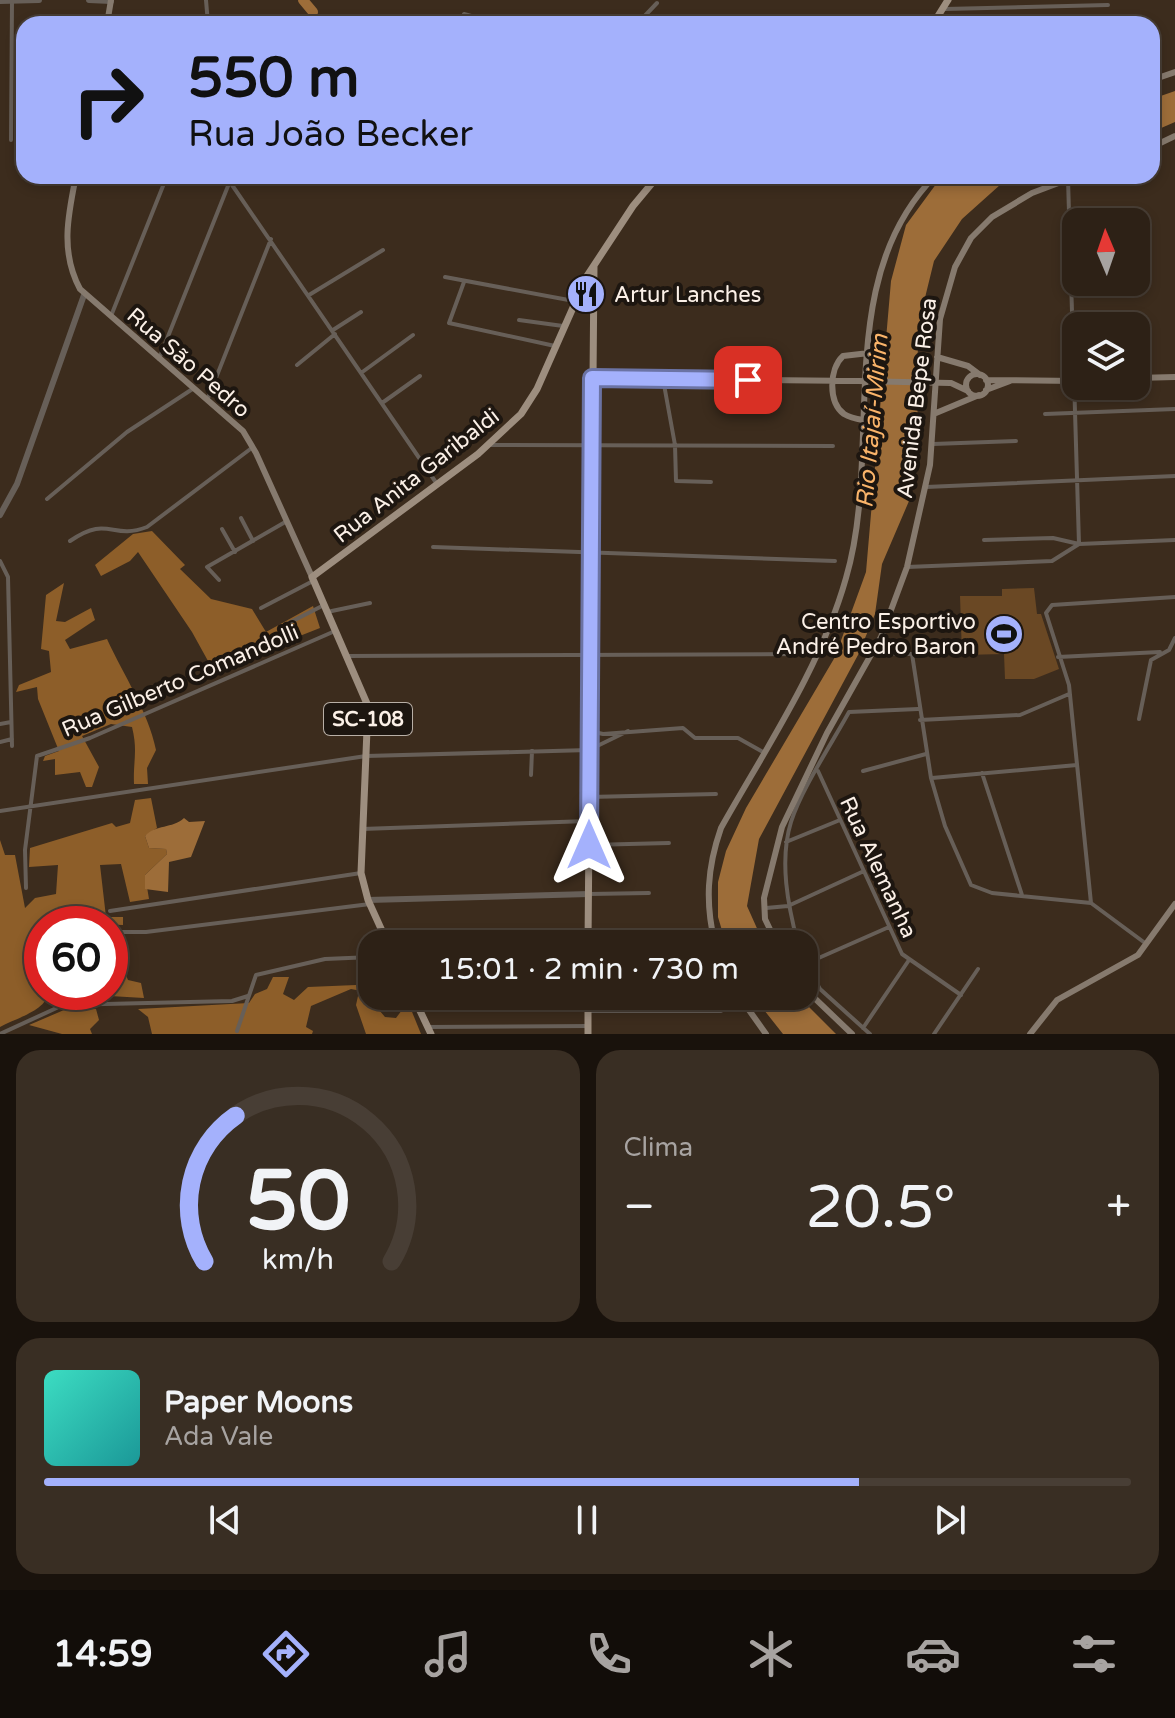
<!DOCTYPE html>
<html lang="pt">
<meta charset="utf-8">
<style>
:root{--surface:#2d2116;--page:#392e23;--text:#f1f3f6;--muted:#a7a3a1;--line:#483e35;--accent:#a4b1fc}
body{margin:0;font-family:"Varela Round",sans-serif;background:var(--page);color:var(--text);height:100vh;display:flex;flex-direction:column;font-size:30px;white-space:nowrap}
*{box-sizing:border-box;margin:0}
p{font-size:26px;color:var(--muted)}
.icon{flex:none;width:44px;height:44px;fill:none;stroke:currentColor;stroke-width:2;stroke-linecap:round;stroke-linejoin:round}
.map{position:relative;height:1034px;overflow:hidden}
.side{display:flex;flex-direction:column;gap:16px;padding:16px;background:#19120c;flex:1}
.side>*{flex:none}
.banner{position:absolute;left:16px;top:16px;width:1144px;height:168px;border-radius:24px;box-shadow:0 4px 12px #0003,0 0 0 2px var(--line);background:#a4b1fc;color:#111;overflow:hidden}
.needle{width:52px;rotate:358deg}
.controls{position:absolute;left:1062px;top:208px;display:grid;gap:16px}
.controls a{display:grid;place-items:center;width:88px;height:88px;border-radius:16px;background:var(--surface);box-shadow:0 4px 12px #0003,0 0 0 2px var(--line);font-size:40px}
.speed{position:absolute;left:24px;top:906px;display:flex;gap:16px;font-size:40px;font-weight:700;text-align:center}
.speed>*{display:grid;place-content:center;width:104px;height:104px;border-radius:50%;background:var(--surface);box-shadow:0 4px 12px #0003,0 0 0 2px var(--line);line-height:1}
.speed .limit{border:12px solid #d22;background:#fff;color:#111}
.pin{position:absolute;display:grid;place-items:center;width:68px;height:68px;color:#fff;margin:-34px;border-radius:16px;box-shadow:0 4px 12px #0006}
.me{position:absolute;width:88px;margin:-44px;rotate:0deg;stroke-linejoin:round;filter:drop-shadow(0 0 6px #0008)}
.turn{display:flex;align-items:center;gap:28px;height:168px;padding:0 40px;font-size:36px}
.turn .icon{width:104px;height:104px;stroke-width:2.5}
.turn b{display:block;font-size:56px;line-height:68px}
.big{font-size:60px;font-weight:600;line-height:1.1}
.side .card{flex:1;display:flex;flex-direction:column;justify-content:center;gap:12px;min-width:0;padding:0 28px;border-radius:24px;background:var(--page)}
.side .dial{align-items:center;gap:0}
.dial svg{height:208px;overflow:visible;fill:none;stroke:var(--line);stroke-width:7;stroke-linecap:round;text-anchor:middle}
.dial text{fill:var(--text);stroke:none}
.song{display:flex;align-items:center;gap:24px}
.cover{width:96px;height:96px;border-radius:12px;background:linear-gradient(135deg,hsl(170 70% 55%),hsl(180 70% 35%))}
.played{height:8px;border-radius:4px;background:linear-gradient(90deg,var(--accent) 75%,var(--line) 75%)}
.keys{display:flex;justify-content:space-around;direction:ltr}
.heat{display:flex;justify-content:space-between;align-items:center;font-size:44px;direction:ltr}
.side .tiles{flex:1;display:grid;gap:16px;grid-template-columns:1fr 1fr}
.card:last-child{grid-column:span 2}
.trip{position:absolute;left:358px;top:930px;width:460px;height:80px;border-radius:24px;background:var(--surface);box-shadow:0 4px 12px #0003,0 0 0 2px var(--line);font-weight:600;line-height:80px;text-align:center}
.menu{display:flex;height:128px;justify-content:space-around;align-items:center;background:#120d09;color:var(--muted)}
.menu .icon{width:56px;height:56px}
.menu .current{color:var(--accent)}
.menu b{font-size:36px;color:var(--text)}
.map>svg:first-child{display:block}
</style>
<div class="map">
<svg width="1175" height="1034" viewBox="0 0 1175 1034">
<rect width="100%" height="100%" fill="#3c2c1d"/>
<path fill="#6a4824" d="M 1034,588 L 1037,614 L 1041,614 L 1059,669 L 1034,679 L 1005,679 L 1004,654 L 962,655 L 960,596 L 1002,596 L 1002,589 Z"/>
<path fill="#8d5e29" d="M 152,531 L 185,565 L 180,569 L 211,599 L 252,609 L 266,632 L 313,606 L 320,628 L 213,670 L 192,632 L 138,552 L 130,561 L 101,576 L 95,565 L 133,534 Z
M 64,583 L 56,621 L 65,622 L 91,608 L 95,620 L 65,640 L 70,649 L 107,639 C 124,676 148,711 156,750 L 147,768 L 148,784 L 134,784 C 133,761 138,751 132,727 L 111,724 L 82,736 L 99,767 L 92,787 L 86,787 L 80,772 L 55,775 L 55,759 L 43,761 L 45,756 L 59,751 L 38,699 L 37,687 L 16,692 L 19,685 L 51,672 L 49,651 L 41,649 L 46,595 Z
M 151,798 L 157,828 L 145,836 L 149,848 L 166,849 L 167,854 L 145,875 L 149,899 L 130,902 L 121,864 L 100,865 L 106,917 L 123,917 L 123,925 L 89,924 L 82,908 L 64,911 L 66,924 L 42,924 L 42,992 L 49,992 C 46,1011 16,1018 0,1027 L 0,840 L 5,855 L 15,855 L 25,908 L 35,898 L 56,894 L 58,865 L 29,867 L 30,848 L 112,823 L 116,827 L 130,823 L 135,800 Z
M 110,954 L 122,966 L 128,980 L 141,983 L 144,998 L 110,996 Z
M 366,961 L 372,972 L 372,993 L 351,989 L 311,1006 L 306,1027 L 313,1031 L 312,1034 L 152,1034 L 148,1017 L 138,1009 L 249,1003 L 255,994 L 267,989 L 273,977 L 289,977 L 283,994 L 294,1000 L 308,987 L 356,985 L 358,966 Z
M 358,996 L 367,996 L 385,1017 L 396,1018 L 408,1002 L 421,1034 L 366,1034 L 356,1005 Z
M 96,1009 L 99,1020 L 90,1029 L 92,1034 L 62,1034 L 29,1025 L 64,1010 Z"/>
<path fill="#9d6d39" d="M 1175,91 L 1175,122 L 1152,132 L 1152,99 Z
M 942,176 L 1010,176 L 962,219 L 934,261 L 922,310 L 916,369 L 918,425 L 909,501 L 882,564 L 875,614 L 858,655 L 759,839 L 747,906 L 764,944 L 726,944 L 718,917 L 718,882 L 726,851 L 746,808 L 835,657 L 866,572 L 891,281 L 906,225 Z
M 184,818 L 189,822 L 205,821 L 191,857 L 169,862 L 168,892 L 145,889 L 145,875 L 167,854 L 166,849 L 149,848 L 145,836 C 156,824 172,829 184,818 Z
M 753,996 L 798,996 L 836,1034 L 783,1034 Z"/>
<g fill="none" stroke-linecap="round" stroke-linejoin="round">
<path stroke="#9d6d39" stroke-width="10" d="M 303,0 L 313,12
M 321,22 L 322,24
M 911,176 L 917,180"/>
<path stroke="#675f58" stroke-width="4" d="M 206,0 L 208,24
M 945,9 L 1108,5
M 464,14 L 500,24
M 638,23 L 657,3
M 620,24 L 641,24
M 11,140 L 12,1
M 1068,179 L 1079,544
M 230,182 L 437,484
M 445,277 L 574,301
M 464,282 L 449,323 L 555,346
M 309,295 L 383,250
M 111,316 L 167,176
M 519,320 L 563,326
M 333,330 L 361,312
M 159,359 L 232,176
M 297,365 L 335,334
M 361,373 L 413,335
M 663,379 L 675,445 L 676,481 L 711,482
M 208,398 L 271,239
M 382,403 L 420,376
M 1045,414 L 1175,409
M 933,444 L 1016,441
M 491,445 L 833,446
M 926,487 L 1175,476
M 47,499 L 127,432 L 194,388
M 241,518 L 253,541
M 222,529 L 235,552
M 984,540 L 1053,538 L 1079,544 L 1175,540
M 70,541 C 109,514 111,541 147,527 L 253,447
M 433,547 L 835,561
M 0,561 L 8,577 L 12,746
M 907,567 L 1052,561 L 1079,544
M 219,580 L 207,567 L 287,521
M 261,608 L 313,581
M 327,612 L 370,603
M 281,627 L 324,605
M 873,653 L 912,654 L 931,778 L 945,826 L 971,885 L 992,893 L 1091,903 L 1145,943
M 347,656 L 802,654
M 1058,657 L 1160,652
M 1139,719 L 1151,660 L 1169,650 L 1175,638
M 920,720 L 1020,715 L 1069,694
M 0,724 L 11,722
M 590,731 L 603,734 L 683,728 L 695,738 L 738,738 L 763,752
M 0,742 L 12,739
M 818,771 L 902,954 L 961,995
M 863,771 L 926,754
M 982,773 L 1022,895
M 531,775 L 532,751
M 932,778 L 1077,765
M 589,797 L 716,794
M 0,811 L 366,756 L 589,750 L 628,731
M 362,829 L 588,821
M 786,842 L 840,820
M 589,845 L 669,843
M 26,888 L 25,850 L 37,756 L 90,738 L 335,631
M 589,894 L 649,893
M 1091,903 L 1069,685 L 1046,613 L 1052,605 L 1175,597
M 766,908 L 788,906 L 864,871
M 110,911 L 361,873
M 110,932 L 146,932 L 370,904
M 798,944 C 788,906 779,861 791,822 C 801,790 832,743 849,712 L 918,709
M 804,961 L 820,989 L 870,1034
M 805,964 L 889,927
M 588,1011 L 721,1011
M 427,1027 L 588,1026
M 863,1028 L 909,960
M 237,1031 L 256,975 L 325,959 L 372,957
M 0,1034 L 63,1005 L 232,1001 L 248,996
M 934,1034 L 978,969"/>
<path stroke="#675f58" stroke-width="6" d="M 89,0 L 111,1
M 0,1 L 39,0
M 0,515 L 17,484 L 84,295
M 368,900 L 589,894"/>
<path stroke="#867a6e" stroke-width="6" d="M 107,24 L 111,0
M 1152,80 L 1175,72
M 1152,147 L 1175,136
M 76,176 C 68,215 60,252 80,289 L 243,431 L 256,453 L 312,577
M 937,357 L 968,366 L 980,375
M966 385a11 11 0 1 1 22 0a11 11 0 1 1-22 0Z
M 592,378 L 858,381
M 1136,378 L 1175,377
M 986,380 L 1076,381
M 951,383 L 968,391
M 986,390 L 1010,381
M 936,413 L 979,395
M 863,420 C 857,419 849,417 844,414 C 828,402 829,369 843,356 L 869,353
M 715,944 C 705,903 707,868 721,828 C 766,748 821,667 846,578 C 884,449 831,281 935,176
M 777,944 L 765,919 L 764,898 L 782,827 L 827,733 L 881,637 L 907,567 L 930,465 L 940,319 L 955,267 L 971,238 L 992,217 L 1032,193 L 1077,176
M 804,988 L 852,1034
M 739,996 L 766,1034
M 1030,1034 L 1057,1000 L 1138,955 L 1175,904"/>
<path stroke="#9d8e7f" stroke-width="7" d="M 933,24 L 948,0
M 388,944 L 368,900 L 361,873 L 368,706 L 312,577 L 478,454 L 521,414 L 537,389 L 587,276 L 633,206 L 658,176
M 588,944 L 594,266
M 413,996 L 431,1034
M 588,1034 L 588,996"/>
<path stroke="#867a6e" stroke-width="6" d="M 858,381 L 950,383"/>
</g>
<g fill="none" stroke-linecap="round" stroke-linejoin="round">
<g stroke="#6b73a4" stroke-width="20">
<path id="route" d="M 589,845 L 592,378 L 748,380"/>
</g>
<use href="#route" stroke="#a4b1fc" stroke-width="14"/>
</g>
<defs>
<g id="restaurant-disc" transform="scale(2)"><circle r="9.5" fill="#a4b1fc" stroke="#1d1610"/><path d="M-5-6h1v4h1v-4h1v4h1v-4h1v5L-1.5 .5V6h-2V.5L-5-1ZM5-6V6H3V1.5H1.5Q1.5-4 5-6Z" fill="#111"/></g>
<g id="stadium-disc" transform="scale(2)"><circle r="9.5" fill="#a4b1fc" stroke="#1d1610"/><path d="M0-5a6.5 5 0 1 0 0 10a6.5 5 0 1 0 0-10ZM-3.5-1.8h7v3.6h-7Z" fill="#111"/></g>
</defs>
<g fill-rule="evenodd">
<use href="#restaurant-disc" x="586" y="294"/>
<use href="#stadium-disc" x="1004" y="634"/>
</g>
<g text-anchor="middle" stroke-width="8" stroke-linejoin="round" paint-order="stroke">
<rect fill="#1d1610" stroke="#b8afa6" stroke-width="2" x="324" y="703" width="88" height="32" rx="6"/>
<g font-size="20" font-weight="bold" fill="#fbf0e7">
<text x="368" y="726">SC-108</text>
</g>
<g font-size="22" fill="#fbf0e7" stroke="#1d1610" text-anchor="start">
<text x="614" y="302">Artur Lanches</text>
<text x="976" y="629" text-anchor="end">Centro Esportivo<tspan x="976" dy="25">André Pedro Baron</tspan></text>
</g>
<g font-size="22" fill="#fbf0e7" stroke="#1d1610">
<text transform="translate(189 362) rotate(41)" y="8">Rua São Pedro</text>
<text transform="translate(916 398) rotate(-83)" y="8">Avenida Bepe Rosa</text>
<text transform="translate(416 475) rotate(-38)" y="8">Rua Anita Garibaldi</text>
<text transform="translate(180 680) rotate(-23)" y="8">Rua Gilberto Comandolli</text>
<text transform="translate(879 867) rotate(65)" y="8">Rua Alemanha</text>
</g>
<g font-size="24" font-style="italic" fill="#fab46a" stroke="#1d1610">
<text transform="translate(872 421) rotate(-85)" y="8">Rio Itajaí-Mirim</text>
</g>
</g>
</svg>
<div class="controls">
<a><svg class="needle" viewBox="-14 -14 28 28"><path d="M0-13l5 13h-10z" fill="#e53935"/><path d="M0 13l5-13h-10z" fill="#a7a3a1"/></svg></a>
<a><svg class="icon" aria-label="layers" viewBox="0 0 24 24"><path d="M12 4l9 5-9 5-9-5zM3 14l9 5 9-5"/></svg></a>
</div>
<div class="speed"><div class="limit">60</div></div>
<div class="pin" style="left:748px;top:380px;background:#d93025"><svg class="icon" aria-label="arrive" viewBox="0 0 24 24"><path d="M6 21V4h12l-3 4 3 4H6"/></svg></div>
<svg class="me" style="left:589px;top:845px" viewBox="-20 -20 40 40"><path d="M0-17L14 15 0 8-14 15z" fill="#a4b1fc" stroke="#fff" stroke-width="4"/></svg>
<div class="trip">15:01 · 2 min · 730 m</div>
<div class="banner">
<div class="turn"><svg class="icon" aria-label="right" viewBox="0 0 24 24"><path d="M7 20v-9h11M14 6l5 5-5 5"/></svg><div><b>550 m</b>Rua João Becker</div></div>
</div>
</div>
<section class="side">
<div class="tiles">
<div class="card dial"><svg viewBox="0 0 100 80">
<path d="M14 69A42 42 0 1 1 86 69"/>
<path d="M14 69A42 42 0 0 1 26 13" stroke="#a4b1fc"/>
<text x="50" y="56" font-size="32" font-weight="700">50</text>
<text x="50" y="72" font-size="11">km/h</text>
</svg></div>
<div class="card"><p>Clima</p>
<div class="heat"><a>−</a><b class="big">20.5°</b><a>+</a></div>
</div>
<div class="card">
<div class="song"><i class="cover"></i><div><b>Paper Moons</b><p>Ada Vale</p></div></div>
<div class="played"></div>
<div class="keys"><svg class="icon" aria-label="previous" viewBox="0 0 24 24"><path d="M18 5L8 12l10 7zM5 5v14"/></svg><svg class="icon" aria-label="pause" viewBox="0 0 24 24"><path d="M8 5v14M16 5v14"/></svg><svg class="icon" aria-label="next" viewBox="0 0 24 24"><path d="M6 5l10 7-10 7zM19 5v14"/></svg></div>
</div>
</div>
</section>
<nav class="menu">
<b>14:59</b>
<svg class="icon current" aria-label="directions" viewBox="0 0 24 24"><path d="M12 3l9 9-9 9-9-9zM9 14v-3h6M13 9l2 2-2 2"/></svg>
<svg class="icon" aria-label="music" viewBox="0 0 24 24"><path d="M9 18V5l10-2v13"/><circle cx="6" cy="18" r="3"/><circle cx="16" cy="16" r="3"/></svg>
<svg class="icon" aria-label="phone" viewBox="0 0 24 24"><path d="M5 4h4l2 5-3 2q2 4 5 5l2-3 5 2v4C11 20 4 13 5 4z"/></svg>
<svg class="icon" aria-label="climate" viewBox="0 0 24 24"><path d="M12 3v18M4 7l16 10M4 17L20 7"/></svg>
<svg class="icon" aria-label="car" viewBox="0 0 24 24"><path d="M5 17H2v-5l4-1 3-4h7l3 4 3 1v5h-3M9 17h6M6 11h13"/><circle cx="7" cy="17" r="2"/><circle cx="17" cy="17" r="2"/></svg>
<svg class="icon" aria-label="filters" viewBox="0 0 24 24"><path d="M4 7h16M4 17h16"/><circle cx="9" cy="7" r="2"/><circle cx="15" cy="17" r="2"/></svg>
</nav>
